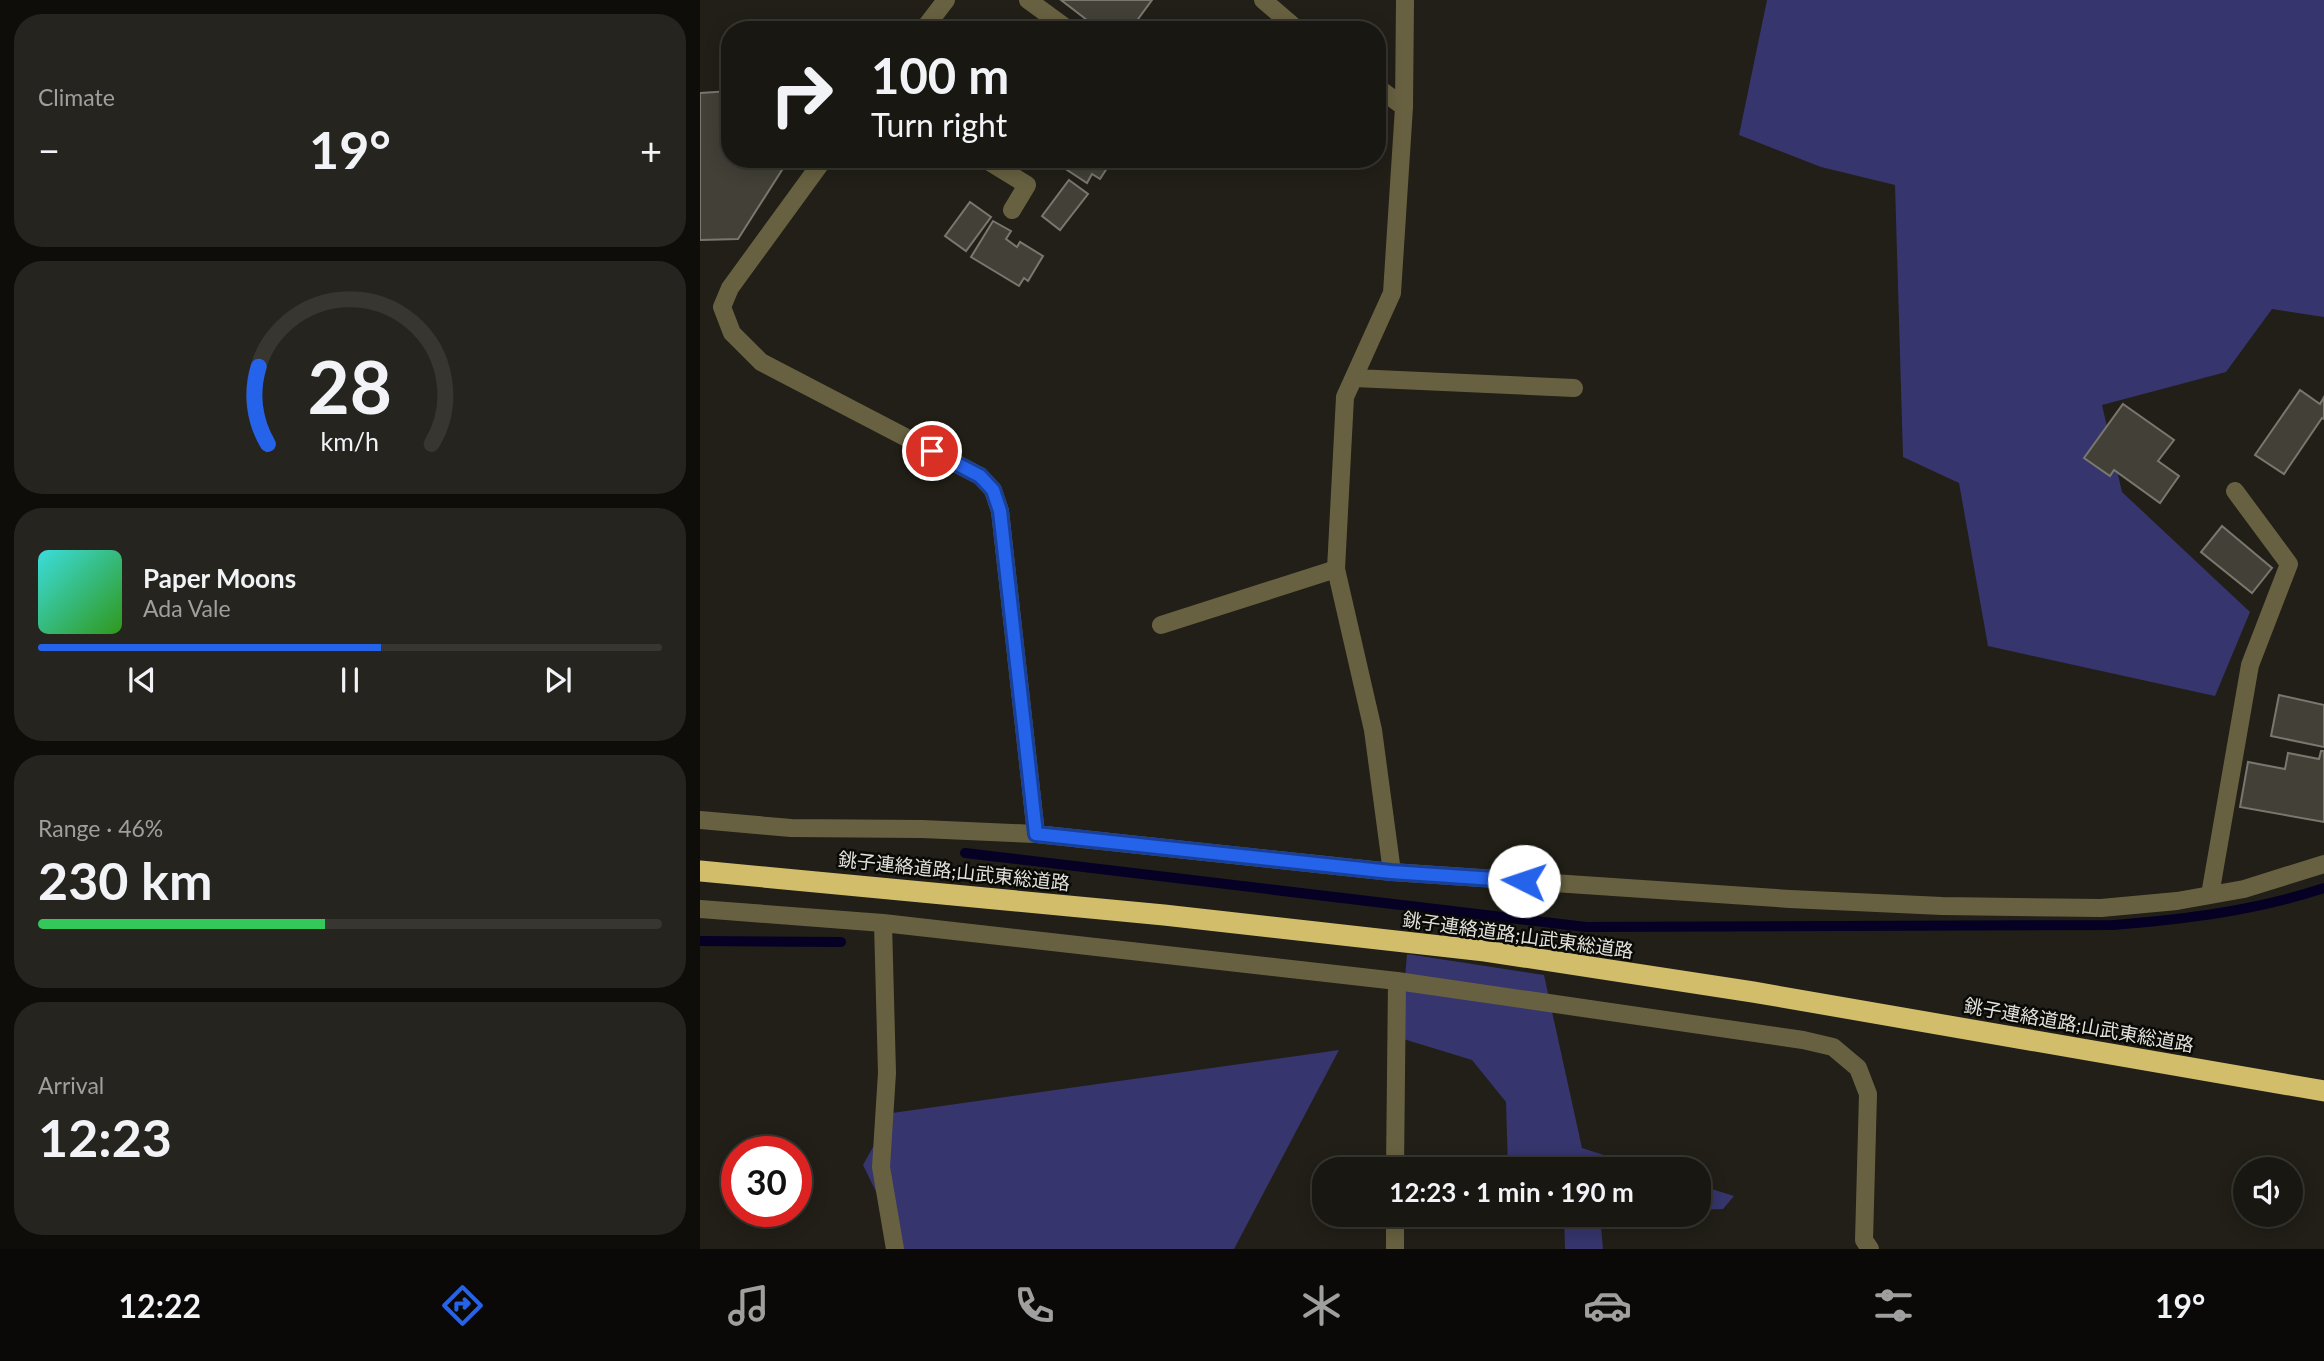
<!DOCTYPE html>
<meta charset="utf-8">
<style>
:root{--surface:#191711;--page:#26241f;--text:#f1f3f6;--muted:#9f9f9f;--line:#373631;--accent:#2563eb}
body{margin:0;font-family:Lato,"Noto Sans JP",sans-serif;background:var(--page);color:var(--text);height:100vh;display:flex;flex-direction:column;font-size:26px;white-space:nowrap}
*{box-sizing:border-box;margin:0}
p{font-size:23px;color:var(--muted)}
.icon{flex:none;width:38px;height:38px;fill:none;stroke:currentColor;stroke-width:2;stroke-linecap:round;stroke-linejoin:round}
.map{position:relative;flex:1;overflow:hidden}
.drawer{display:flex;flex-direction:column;gap:14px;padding:14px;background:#0e0d09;width:700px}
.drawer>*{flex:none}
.hud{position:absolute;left:21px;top:21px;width:665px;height:147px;border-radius:28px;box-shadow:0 4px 18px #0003,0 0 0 2px var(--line);background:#191711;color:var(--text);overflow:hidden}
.controls{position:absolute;left:1533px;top:1157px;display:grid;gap:14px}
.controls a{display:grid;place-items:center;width:70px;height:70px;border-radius:50%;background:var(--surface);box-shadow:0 4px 18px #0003,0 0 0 2px var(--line);font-size:35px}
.speed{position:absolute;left:21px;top:1136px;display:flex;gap:14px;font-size:35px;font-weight:700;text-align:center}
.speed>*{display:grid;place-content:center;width:91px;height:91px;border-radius:50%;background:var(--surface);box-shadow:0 4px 18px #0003,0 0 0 2px var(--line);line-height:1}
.speed .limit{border:10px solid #d22;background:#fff;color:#111}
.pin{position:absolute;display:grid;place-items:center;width:60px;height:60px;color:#fff;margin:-30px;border:4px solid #fff;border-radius:50%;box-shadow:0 2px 7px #0007}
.me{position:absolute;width:77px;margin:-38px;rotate:274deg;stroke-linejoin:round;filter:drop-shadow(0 0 5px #0008)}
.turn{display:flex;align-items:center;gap:24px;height:147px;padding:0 35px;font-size:32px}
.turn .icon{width:91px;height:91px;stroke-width:2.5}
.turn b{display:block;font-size:49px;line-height:60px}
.big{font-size:52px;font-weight:700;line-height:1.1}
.drawer .tile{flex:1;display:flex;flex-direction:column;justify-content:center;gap:10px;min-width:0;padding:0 24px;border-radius:28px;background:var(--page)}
.drawer .dial{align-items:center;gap:0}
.dial svg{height:182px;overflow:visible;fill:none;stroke:var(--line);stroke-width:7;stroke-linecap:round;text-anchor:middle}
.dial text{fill:var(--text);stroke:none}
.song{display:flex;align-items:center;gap:21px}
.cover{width:84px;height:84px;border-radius:10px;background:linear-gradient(135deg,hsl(180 70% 55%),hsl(110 70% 35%))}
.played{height:7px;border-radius:4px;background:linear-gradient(90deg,var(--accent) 55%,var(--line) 55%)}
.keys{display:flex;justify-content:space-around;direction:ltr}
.heat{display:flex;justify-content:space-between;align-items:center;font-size:38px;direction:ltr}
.charge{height:10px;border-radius:5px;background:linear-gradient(90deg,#34c759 46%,var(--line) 0)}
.trip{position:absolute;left:612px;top:1157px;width:399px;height:70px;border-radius:28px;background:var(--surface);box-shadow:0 4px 18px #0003,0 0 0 2px var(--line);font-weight:700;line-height:70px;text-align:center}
.menu{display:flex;height:112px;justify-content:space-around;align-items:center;background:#0a0907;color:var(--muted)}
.menu .icon{width:49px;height:49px}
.menu .on{color:var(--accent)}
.menu b{font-size:32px;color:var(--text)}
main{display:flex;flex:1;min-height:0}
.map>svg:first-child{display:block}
</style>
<main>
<section class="drawer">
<div class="tile"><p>Climate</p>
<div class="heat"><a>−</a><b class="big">19°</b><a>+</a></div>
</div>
<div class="tile dial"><svg viewBox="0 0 100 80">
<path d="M14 69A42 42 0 1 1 86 69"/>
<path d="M14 69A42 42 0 0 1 10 35" stroke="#2563eb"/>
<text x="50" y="56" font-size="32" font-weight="700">28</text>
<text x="50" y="72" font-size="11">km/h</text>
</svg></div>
<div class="tile">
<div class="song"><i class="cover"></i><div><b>Paper Moons</b><p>Ada Vale</p></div></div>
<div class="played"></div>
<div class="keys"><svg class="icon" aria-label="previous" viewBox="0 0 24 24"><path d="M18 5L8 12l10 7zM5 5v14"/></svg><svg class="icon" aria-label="pause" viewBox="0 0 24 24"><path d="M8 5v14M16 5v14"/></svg><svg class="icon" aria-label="next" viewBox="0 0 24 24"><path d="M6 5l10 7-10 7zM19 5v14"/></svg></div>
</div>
<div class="tile"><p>Range · 46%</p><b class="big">230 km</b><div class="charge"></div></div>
<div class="tile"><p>Arrival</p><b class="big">12:23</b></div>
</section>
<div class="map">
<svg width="1624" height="1249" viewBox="0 0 1624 1249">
<rect width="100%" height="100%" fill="#211f17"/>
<path fill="#36356d" d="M 1067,0 L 1624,0 L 1624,317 L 1572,309 L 1526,372 L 1402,405 L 1422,492 L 1550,612 L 1515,696 L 1288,646 L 1259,483 L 1203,457 L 1195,185 L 1121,167 L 1039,135 Z
M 707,954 L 844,975 L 882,1148 L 947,1169 L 808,1169 L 806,1102 L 772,1060 L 700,1038 Z
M 639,1050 L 534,1249 L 204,1249 L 163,1165 L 192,1113 Z
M 999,1185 L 1034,1196 L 1023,1209 L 999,1210 Z
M 864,1215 L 902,1215 L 900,1215 L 903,1249 L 865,1249 Z"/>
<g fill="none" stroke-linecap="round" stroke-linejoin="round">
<path stroke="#050024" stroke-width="10" d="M 265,853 L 886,927 L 1414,925 C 1486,919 1554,911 1624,888
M 0,941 L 141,942"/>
</g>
<path fill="#424037" stroke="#79776e" stroke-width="2" d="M 361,0 L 452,0 L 430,30 L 400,30 Z
M 30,91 L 30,159 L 89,159 L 38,239 L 0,240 L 0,93 Z
M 357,159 L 407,159 L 411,162 L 400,179 L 392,174 L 387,183 L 355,162 Z
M 369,180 L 388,194 L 360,230 L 342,216 Z
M 270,202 L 291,217 L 266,251 L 245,236 Z
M 293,221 L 311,231 L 306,239 L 317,247 L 320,242 L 343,256 L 328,281 L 324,278 L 319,286 L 271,257 Z
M 1600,390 L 1620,404 L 1624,397 L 1624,419 L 1622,418 L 1584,474 L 1555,455 Z
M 1423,404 L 1474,440 L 1458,461 L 1479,476 L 1460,503 L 1414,470 L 1410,476 L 1384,458 Z
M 1522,526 L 1572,568 L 1552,593 L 1501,552 Z
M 1579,695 L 1624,705 L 1624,747 L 1571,736 Z
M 1621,751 L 1624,751 L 1624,822 L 1540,807 L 1548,762 L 1585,769 L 1588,753 L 1619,759 Z"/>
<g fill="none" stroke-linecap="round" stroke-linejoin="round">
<path stroke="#686141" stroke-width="18" d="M 328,0 L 369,30
M 563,0 L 598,30
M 223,30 L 246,0
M 677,87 L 704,107
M 124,159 L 30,288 L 22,307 L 32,333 L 61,362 L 280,476 L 293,490 L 300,511 L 336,834
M 285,159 L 327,185 L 312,210
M 655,378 L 874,388
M 461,625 L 636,569
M 0,820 L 91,828 L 222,829 L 336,834 L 692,872 L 1090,899 L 1242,906 L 1401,908 L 1477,901 L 1544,889 L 1624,864
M 692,872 L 673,730 L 636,569 L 645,397 L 692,293 L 704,107 L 705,0
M 1510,895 L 1550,665 L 1589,564 L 1535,491
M 0,909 L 183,923 L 697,981 L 1103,1040 L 1133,1047 L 1158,1068 L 1168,1094 L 1164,1240 L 1170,1249
M 183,923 L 187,1073 L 181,1167 L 195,1249
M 695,1169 L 697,981
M 695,1249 L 695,1214"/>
<path stroke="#d1bd6a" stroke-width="21" d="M 0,871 L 464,915 L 785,951 L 1053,992 L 1624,1091"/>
</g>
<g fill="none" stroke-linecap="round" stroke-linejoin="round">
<g stroke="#184099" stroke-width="18">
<path id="route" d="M 232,451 L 280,476 L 293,490 L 300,511 L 336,834 L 691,872 L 824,881"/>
</g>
<use href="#route" stroke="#2563eb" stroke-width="12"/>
</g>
<g text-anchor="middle" stroke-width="5" stroke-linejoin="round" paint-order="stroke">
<g font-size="19" fill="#e2e1db" stroke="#090906">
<text transform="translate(254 871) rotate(6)" y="7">銚子連絡道路;山武東総道路</text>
<text transform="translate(818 935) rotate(8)" y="7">銚子連絡道路;山武東総道路</text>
<text transform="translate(1379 1025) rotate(10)" y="7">銚子連絡道路;山武東総道路</text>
</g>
</g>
</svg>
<div class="controls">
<a><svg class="icon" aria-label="sound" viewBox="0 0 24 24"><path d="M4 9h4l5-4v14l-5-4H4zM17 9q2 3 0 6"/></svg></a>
</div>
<div class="speed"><div class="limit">30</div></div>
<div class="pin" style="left:232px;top:451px;background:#d93025"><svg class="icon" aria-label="arrive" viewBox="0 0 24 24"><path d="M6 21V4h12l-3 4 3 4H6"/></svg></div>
<svg class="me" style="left:824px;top:881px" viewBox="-20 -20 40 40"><circle r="19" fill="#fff"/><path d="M0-13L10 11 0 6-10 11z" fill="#2563eb"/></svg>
<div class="trip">12:23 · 1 min · 190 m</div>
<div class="hud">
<div class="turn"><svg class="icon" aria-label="right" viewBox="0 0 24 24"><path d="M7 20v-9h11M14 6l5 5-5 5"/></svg><div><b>100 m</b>Turn right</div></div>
</div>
</div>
</main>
<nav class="menu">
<b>12:22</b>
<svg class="icon on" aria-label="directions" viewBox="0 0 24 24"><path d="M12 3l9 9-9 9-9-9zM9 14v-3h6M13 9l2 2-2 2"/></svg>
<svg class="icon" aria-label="music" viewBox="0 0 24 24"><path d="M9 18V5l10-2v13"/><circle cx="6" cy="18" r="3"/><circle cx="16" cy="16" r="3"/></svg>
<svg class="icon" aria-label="phone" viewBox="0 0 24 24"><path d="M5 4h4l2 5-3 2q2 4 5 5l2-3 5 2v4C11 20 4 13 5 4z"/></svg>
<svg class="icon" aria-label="climate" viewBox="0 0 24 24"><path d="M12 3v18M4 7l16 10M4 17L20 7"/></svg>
<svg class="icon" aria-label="car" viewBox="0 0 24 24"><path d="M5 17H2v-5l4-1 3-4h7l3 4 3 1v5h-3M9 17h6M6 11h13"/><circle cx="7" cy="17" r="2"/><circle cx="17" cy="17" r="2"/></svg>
<svg class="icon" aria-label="filters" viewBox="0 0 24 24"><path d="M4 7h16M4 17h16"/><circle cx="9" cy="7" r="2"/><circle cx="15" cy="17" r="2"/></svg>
<b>19°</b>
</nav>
